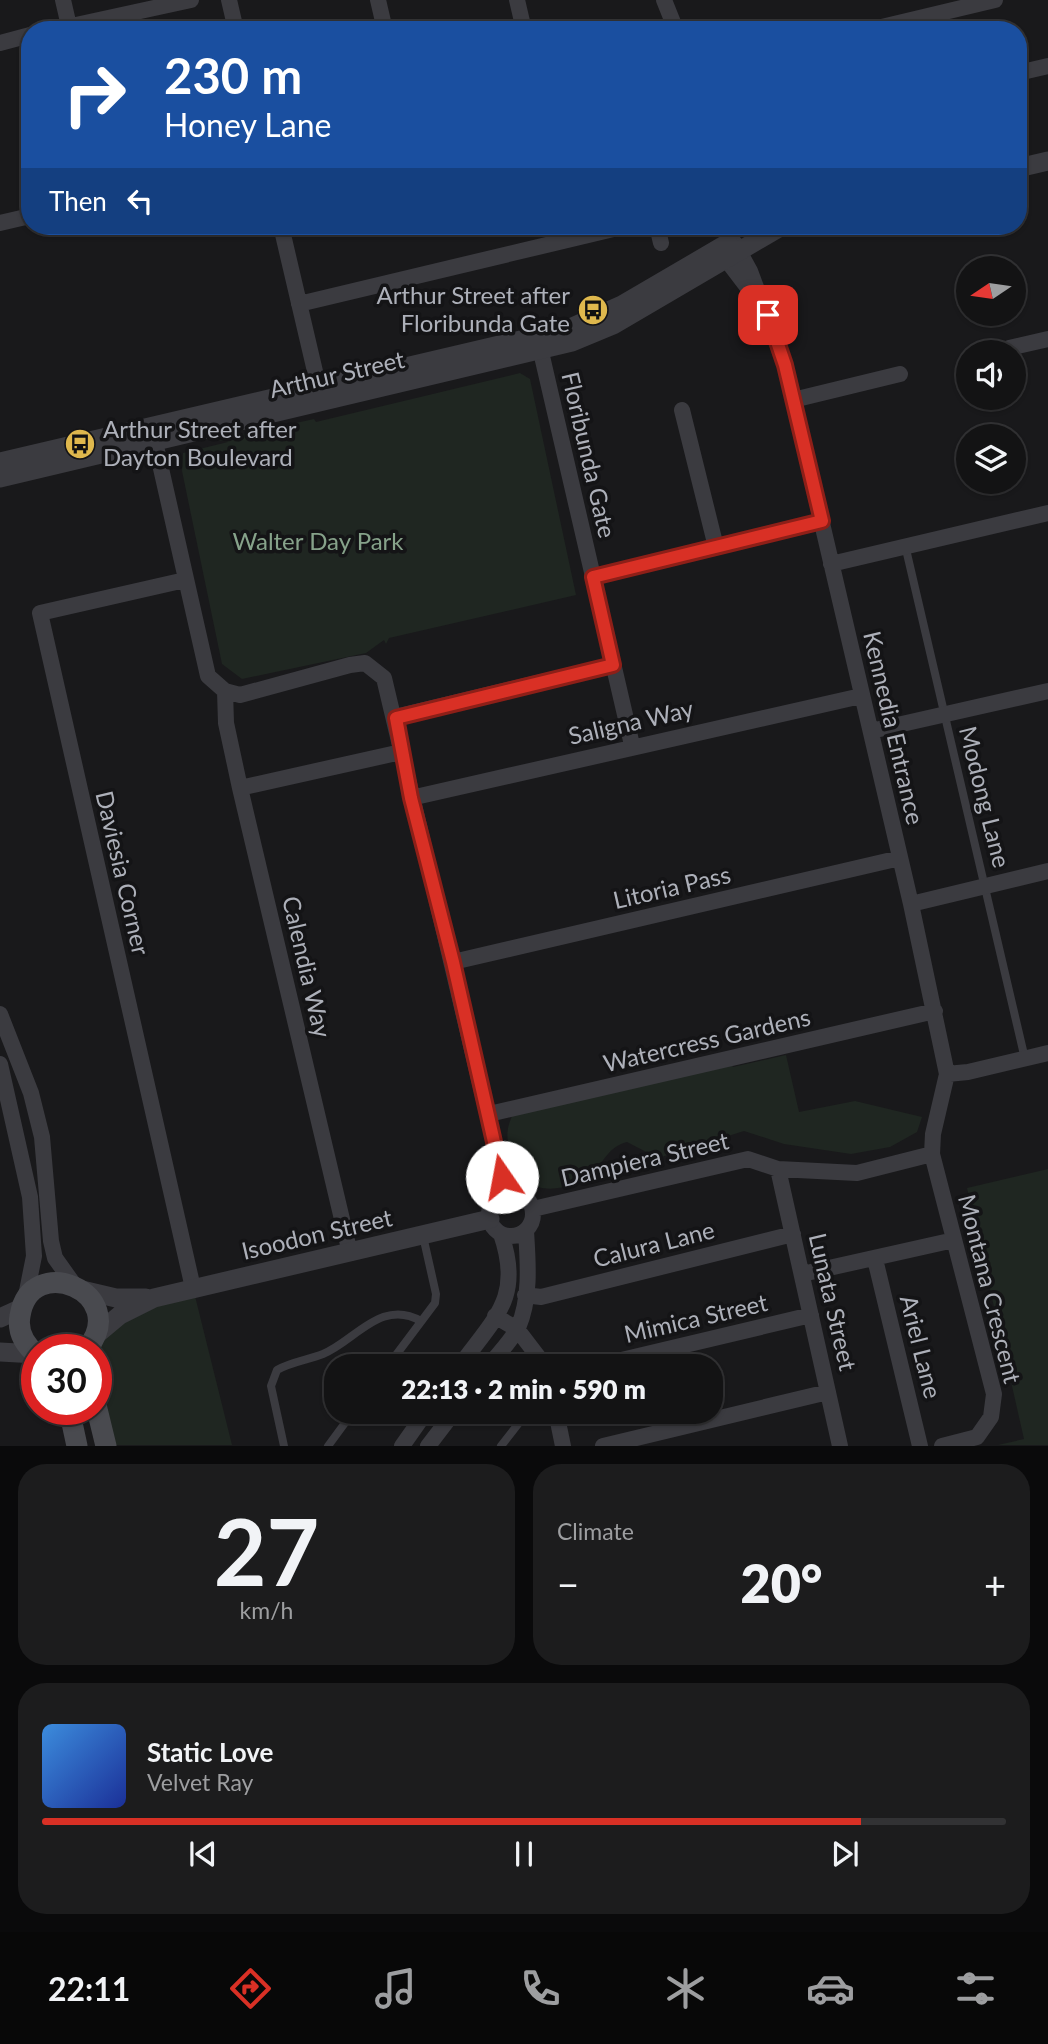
<!DOCTYPE html>
<meta charset="utf-8">
<style>
:root{--surface:#131314;--page:#1c1c1d;--text:#f1f3f6;--muted:#9d9ea0;--line:#323234;--accent:#d93025}
body{margin:0;font-family:Lato,sans-serif;background:var(--page);color:var(--text);height:100vh;display:flex;flex-direction:column;font-size:26px;white-space:nowrap}
*{box-sizing:border-box;margin:0}
p{font-size:23px;color:var(--muted)}
.icon{flex:none;width:38px;height:38px;fill:none;stroke:currentColor;stroke-width:2;stroke-linecap:round;stroke-linejoin:round}
.map{position:relative;height:1446px;overflow:hidden}
.drawer{display:flex;flex-direction:column;gap:18px;padding:18px;background:#0a0a0b;flex:1}
.drawer>*{flex:none}
.guide{position:absolute;left:21px;top:21px;width:1006px;height:214px;border-radius:28px;box-shadow:0 2px 5px #0004,0 0 0 2px var(--line);background:#1a4fa0;color:#fff;overflow:hidden}
.needle{width:46px;rotate:257deg}
.controls{position:absolute;left:956px;top:256px;display:grid;gap:14px}
.controls a{display:grid;place-items:center;width:70px;height:70px;border-radius:50%;background:var(--surface);box-shadow:0 2px 5px #0004,0 0 0 2px var(--line);font-size:35px}
.speed{position:absolute;left:21px;top:1334px;display:flex;gap:14px;font-size:35px;font-weight:700;text-align:center}
.speed>*{display:grid;place-content:center;width:91px;height:91px;border-radius:50%;background:var(--surface);box-shadow:0 2px 5px #0004,0 0 0 2px var(--line);line-height:1}
.speed .limit{border:10px solid #d22;background:#fff;color:#111}
.pin{position:absolute;display:grid;place-items:center;width:60px;height:60px;color:#fff;margin:-30px;border-radius:14px;box-shadow:0 4px 10px #0006}
.me{position:absolute;width:77px;margin:-38px;rotate:348deg;stroke-linejoin:round;filter:drop-shadow(0 0 5px #0008)}
.turn{display:flex;align-items:center;gap:24px;height:147px;padding:0 28px;font-size:32px}
.turn .icon{width:91px;height:91px;stroke-width:2.5}
.turn b{display:block;font-size:49px;line-height:60px}
.then{display:flex;align-items:center;height:66px;padding:0 28px;background:#0003;gap:14px;font-size:26px}
.big{font-size:52px;font-weight:800;line-height:1.1}
.drawer .card{flex:1;display:flex;flex-direction:column;justify-content:center;gap:10px;min-width:0;padding:0 24px;border-radius:28px;background:var(--page)}
.drawer .dial{align-items:center;gap:0}
.dial b{font-size:91px;line-height:1}
.song{display:flex;align-items:center;gap:21px}
.cover{width:84px;height:84px;border-radius:10px;background:linear-gradient(135deg,hsl(210 70% 55%),hsl(230 70% 35%))}
.played{height:7px;border-radius:4px;background:linear-gradient(90deg,var(--accent) 85%,var(--line) 85%)}
.keys{display:flex;justify-content:space-around;direction:ltr}
.heat{display:flex;justify-content:space-between;align-items:center;font-size:38px;direction:ltr}
.drawer .tiles{flex:1;display:grid;gap:18px;grid-template-columns:1fr 1fr}
.card:last-child{grid-column:span 2}
.trip{position:absolute;left:324px;top:1354px;width:399px;height:70px;border-radius:28px;background:var(--surface);box-shadow:0 2px 5px #0004,0 0 0 2px var(--line);font-weight:800;line-height:70px;text-align:center}
.tab-bar{display:flex;height:112px;justify-content:space-around;align-items:center;background:#080808;color:var(--muted)}
.tab-bar .icon{width:49px;height:49px}
.tab-bar .active{color:var(--accent)}
.tab-bar b{font-size:32px;color:var(--text)}
.map>svg:first-child{display:block}
</style>
<div class="map">
<svg width="1048" height="1446" viewBox="0 0 1048 1446">
<rect width="100%" height="100%" fill="#19191b"/>
<path fill="#1f2621" d="M 520,373 L 530,379 L 576,595 L 389,638 L 386,644 L 384,640 L 366,653 L 242,679 L 222,664 L 182,471 L 183,453 L 228,442 L 218,440 L 314,419 L 316,422 Z
M 786,1055 L 799,1112 L 855,1101 L 922,1117 L 917,1132 L 890,1147 L 851,1154 L 784,1144 L 744,1131 L 658,1158 L 627,1142 C 608,1147 605,1161 592,1173 C 577,1186 547,1195 530,1183 C 522,1176 518,1165 513,1155 C 505,1140 506,1129 513,1114 L 731,1062 L 733,1067 Z
M 1048,1169 L 1048,1445 L 998,1445 L 1024,1439 L 967,1188 Z
M 193,1288 L 232,1445 L 106,1445 L 96,1405 L 98,1327 Z"/>
<g fill="none" stroke-linecap="round" stroke-linejoin="round">
<path stroke="#3b3b40" stroke-width="8" d="M 905,545 L 1025,1059
M 387,1367 L 435,1303 L 436,1294 L 423,1236
M 284,1446 L 271,1386 L 277,1370 C 291,1362 308,1360 323,1354 C 355,1341 381,1298 421,1321
M 328,1446 L 353,1412
M 501,1446 L 522,1419 L 537,1412"/>
<path stroke="#3b3b40" stroke-width="16" d="M 63,0 L 69,26
M 229,0 L 236,30
M 378,0 L 385,30
M 517,0 L 524,30
M 664,0 L 676,30
M 53,30 L 191,0
M 869,30 L 995,0
M 0,43 L 30,35
M 1018,73 L 1048,66
M 0,223 L 30,216
M 281,226 L 321,397
M 657,226 L 661,243
M 749,226 L 750,227
M 734,242 L 750,271 L 785,365 L 911,904 L 947,1074 L 933,1134 L 932,1154 L 994,1394 L 991,1417 L 977,1437 L 942,1446
M 719,250 L 754,296
M 299,304 L 626,226
M 538,339 L 632,745
M 1009,348 L 1048,339
M 793,400 L 900,374
M 682,410 L 716,547
M 155,442 L 208,676 L 225,691 L 240,695 L 350,665 L 365,663 L 384,678 L 506,1193
M 831,564 L 1048,513
M 593,577 L 822,521
M 185,580 L 40,613 L 193,1288
M 225,691 L 226,723 L 240,788 L 350,1253
M 395,717 L 613,665
M 871,731 L 1048,691
M 240,788 L 401,752
M 411,798 L 861,696
M 911,904 L 1048,871
M 453,962 L 900,858
M 0,1014 L 31,1093 L 42,1137 L 51,1241 L 55,1258 L 75,1286
M 0,1064 L 30,1197 L 34,1256 L 25,1301
M 947,1074 L 968,1072 L 1048,1053
M 489,1114 L 935,1011
M 778,1169 L 840,1446
M489 1214a22 22 0 1 1 44 0a22 22 0 1 1-44 0Z
M 533,1209 L 748,1159 L 778,1169 L 857,1173 L 932,1154
M 875,1259 L 920,1446
M 802,1274 L 954,1240
M 525,1295 L 541,1297 L 793,1234
M 495,1316 L 517,1329 L 546,1367
M 459,1367 C 495,1317 523,1298 501,1234
M 488,1367 C 497,1355 511,1341 518,1328 C 531,1298 528,1262 526,1231
M 592,1367 L 811,1315
M 556,1412 L 563,1446
M 402,1446 L 426,1412
M 428,1446 L 454,1412
M 603,1446 L 828,1392"/>
<path stroke="#3b3b40" stroke-width="19" d="M 1018,168 L 1048,161
M 0,462 L 568,329 L 622,305 L 728,243
M 0,478 L 572,342 L 613,325 L 782,226
M 82,1290 L 116,1298 L 146,1298
M 0,1318 L 22,1308
M 96,1335 L 120,1315 L 154,1298 L 490,1219
M 0,1352 L 36,1354"/>
<path stroke="#494a4f" stroke-width="21" d="M 37,1355 C 25,1345 17,1332 20,1316 C 30,1250 132,1293 87,1349
M 96,1405 L 106,1446
M 69,1409 L 77,1446"/>
</g>
<g fill="none" stroke-linecap="round" stroke-linejoin="round">
<g stroke="#8d1f18" stroke-width="18">
<path id="route" d="M 502,1177 L 453,962 L 411,798 L 396,718 L 613,665 L 593,577 L 822,521 L 785,365 L 768,315"/>
</g>
<use href="#route" stroke="#d93025" stroke-width="12"/>
</g>
<defs>
<g id="bus-disc" transform="scale(1.575)"><circle r="9.5" fill="#dfb84d" stroke="#141416"/><path d="M-5-6H5V4H4V6H2V4H-2V6H-4V4H-5ZM-3.5-4V0h7V-4ZM-3.5 1.2v1.5H-2V1.2ZM2 1.2v1.5H3.5V1.2Z" fill="#111"/></g>
</defs>
<g fill-rule="evenodd">
<use href="#bus-disc" x="593" y="310"/>
<use href="#bus-disc" x="80" y="444"/>
</g>
<g text-anchor="middle" stroke-width="7" stroke-linejoin="round" paint-order="stroke">
<g font-size="24" fill="#adb0b9" stroke="#141416" text-anchor="end">
<text x="570" y="304">Arthur Street after<tspan x="570" dy="28">Floribunda Gate</tspan></text>
<text x="103" y="438" text-anchor="start">Arthur Street after<tspan x="103" dy="28">Dayton Boulevard</tspan></text>
</g>
<g font-size="24" fill="#adb0b9" stroke="#141416">
<text transform="translate(337 375) rotate(-13)" y="8">Arthur Street</text>
<text transform="translate(588 455) rotate(77)" y="8">Floribunda Gate</text>
<text transform="translate(631 723) rotate(-13)" y="8">Saligna Way</text>
<text transform="translate(893 728) rotate(77)" y="8">Kennedia Entrance</text>
<text transform="translate(984 797) rotate(76)" y="8">Modong Lane</text>
<text transform="translate(122 873) rotate(77)" y="8">Daviesia Corner</text>
<text transform="translate(672 888) rotate(-13)" y="8">Litoria Pass</text>
<text transform="translate(306 967) rotate(77)" y="8">Calendia Way</text>
<text transform="translate(707 1041) rotate(-13)" y="8">Watercress Gardens</text>
<text transform="translate(645 1160) rotate(-13)" y="8">Dampiera Street</text>
<text transform="translate(317 1235) rotate(-13)" y="8">Isoodon Street</text>
<text transform="translate(654 1245) rotate(-14)" y="8">Calura Lane</text>
<text transform="translate(989 1289) rotate(76)" y="8">Montana Crescent</text>
<text transform="translate(832 1302) rotate(77)" y="8">Lunata Street</text>
<text transform="translate(696 1319) rotate(-13)" y="8">Mimica Street</text>
<text transform="translate(920 1347) rotate(76)" y="8">Ariel Lane</text>
</g>
<g font-size="24" fill="#86a28a" stroke="#141416">
<text x="318" y="550">Walter Day Park</text>
</g>
</g>
</svg>
<div class="controls">
<a><svg class="needle" viewBox="-14 -14 28 28"><path d="M0-13l5 13h-10z" fill="#e53935"/><path d="M0 13l5-13h-10z" fill="#9d9ea0"/></svg></a>
<a><svg class="icon" aria-label="sound" viewBox="0 0 24 24"><path d="M4 9h4l5-4v14l-5-4H4zM17 9q2 3 0 6"/></svg></a>
<a><svg class="icon" aria-label="layers" viewBox="0 0 24 24"><path d="M12 4l9 5-9 5-9-5zM3 14l9 5 9-5"/></svg></a>
</div>
<div class="speed"><div class="limit">30</div></div>
<div class="pin" style="left:768px;top:315px;background:#d93025"><svg class="icon" aria-label="arrive" viewBox="0 0 24 24"><path d="M6 21V4h12l-3 4 3 4H6"/></svg></div>
<svg class="me" style="left:502px;top:1177px" viewBox="-20 -20 40 40"><circle r="19" fill="#fff"/><path d="M0-13L10 11 0 6-10 11z" fill="#d93025"/></svg>
<div class="trip">22:13 · 2 min · 590 m</div>
<div class="guide">
<div class="turn"><svg class="icon" aria-label="right" viewBox="0 0 24 24"><path d="M7 20v-9h11M14 6l5 5-5 5"/></svg><div><b>230 m</b>Honey Lane</div></div>
<div class="then">Then<svg class="icon" aria-label="left" viewBox="0 0 24 24"><path d="M17 20v-9H6M10 6l-5 5 5 5"/></svg></div>
</div>
</div>
<section class="drawer">
<div class="tiles">
<div class="card dial"><b>27</b><p>km/h</p></div>
<div class="card"><p>Climate</p>
<div class="heat"><a>−</a><b class="big">20°</b><a>+</a></div>
</div>
<div class="card">
<div class="song"><i class="cover"></i><div><b>Static Love</b><p>Velvet Ray</p></div></div>
<div class="played"></div>
<div class="keys"><svg class="icon" aria-label="previous" viewBox="0 0 24 24"><path d="M18 5L8 12l10 7zM5 5v14"/></svg><svg class="icon" aria-label="pause" viewBox="0 0 24 24"><path d="M8 5v14M16 5v14"/></svg><svg class="icon" aria-label="next" viewBox="0 0 24 24"><path d="M6 5l10 7-10 7zM19 5v14"/></svg></div>
</div>
</div>
</section>
<nav class="tab-bar">
<b>22:11</b>
<svg class="icon active" aria-label="directions" viewBox="0 0 24 24"><path d="M12 3l9 9-9 9-9-9zM9 14v-3h6M13 9l2 2-2 2"/></svg>
<svg class="icon" aria-label="music" viewBox="0 0 24 24"><path d="M9 18V5l10-2v13"/><circle cx="6" cy="18" r="3"/><circle cx="16" cy="16" r="3"/></svg>
<svg class="icon" aria-label="phone" viewBox="0 0 24 24"><path d="M5 4h4l2 5-3 2q2 4 5 5l2-3 5 2v4C11 20 4 13 5 4z"/></svg>
<svg class="icon" aria-label="climate" viewBox="0 0 24 24"><path d="M12 3v18M4 7l16 10M4 17L20 7"/></svg>
<svg class="icon" aria-label="car" viewBox="0 0 24 24"><path d="M5 17H2v-5l4-1 3-4h7l3 4 3 1v5h-3M9 17h6M6 11h13"/><circle cx="7" cy="17" r="2"/><circle cx="17" cy="17" r="2"/></svg>
<svg class="icon" aria-label="filters" viewBox="0 0 24 24"><path d="M4 7h16M4 17h16"/><circle cx="9" cy="7" r="2"/><circle cx="15" cy="17" r="2"/></svg>
</nav>
